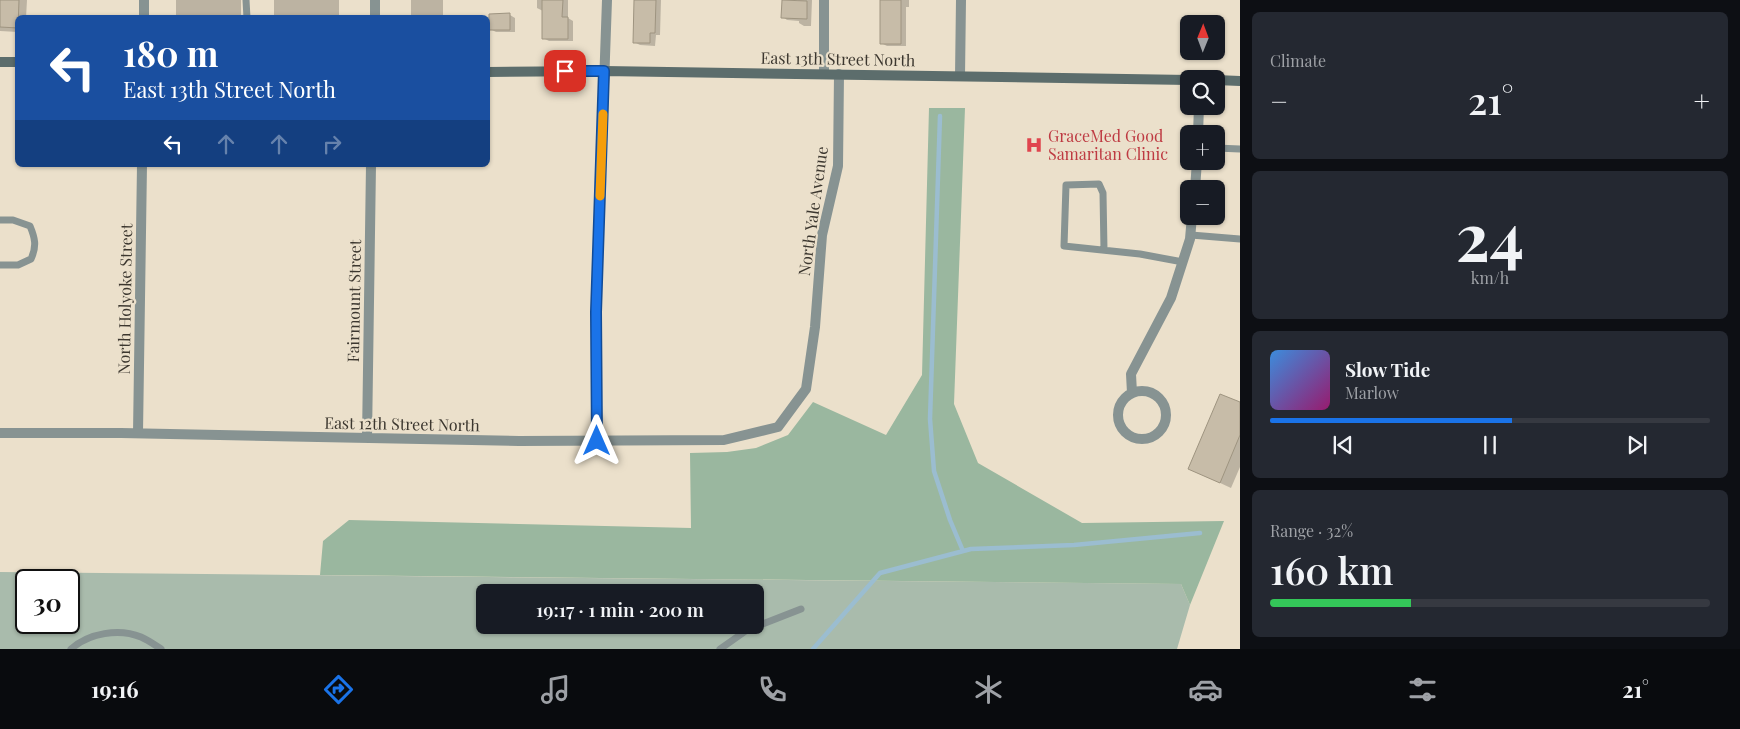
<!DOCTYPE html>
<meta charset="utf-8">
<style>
:root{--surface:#171b24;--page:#242831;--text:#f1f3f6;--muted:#9ea1a6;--line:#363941;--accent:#1a73e8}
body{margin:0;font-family:"Playfair Display",serif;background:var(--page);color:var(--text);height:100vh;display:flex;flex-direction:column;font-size:19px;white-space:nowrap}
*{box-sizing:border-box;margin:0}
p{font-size:16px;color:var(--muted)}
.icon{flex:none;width:28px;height:28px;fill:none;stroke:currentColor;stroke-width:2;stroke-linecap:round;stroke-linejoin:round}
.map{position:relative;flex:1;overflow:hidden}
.side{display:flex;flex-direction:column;gap:12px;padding:12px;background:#0d0f14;width:500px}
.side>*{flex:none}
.hud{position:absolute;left:15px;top:15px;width:475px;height:152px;border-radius:8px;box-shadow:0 1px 4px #0004;background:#1a4fa0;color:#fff;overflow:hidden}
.needle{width:32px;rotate:1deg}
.controls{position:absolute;left:1180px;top:15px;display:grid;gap:10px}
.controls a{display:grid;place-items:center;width:45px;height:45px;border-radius:8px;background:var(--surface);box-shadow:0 1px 4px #0004;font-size:25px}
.speed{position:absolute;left:15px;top:569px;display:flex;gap:10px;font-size:25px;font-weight:700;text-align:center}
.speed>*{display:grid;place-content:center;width:65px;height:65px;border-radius:50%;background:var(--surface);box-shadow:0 1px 4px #0004;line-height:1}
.speed .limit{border:2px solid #111;border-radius:8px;background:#fff;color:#111}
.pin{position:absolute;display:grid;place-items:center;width:42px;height:42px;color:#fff;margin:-21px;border-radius:10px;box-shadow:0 2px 8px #0006}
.me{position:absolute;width:55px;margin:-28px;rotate:0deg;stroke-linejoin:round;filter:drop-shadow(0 0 4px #0008)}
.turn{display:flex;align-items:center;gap:18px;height:105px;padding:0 25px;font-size:22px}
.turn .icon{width:65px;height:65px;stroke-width:2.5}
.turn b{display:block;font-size:35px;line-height:42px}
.lanes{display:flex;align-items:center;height:48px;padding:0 25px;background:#0003;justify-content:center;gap:25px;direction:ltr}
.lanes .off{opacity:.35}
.big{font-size:38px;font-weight:600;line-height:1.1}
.side .tile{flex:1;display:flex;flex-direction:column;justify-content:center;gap:8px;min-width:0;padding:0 18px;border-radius:8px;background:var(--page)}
.side .dial{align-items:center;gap:0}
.dial b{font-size:65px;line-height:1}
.song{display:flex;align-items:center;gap:15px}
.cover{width:60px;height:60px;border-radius:8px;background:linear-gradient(135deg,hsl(210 70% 55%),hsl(320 70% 35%))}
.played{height:5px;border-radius:2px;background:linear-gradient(90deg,var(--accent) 55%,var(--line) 55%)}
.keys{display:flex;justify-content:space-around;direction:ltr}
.heat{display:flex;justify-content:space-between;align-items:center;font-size:28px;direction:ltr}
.charge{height:8px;border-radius:4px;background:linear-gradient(90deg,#34c759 32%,var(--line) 0)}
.trip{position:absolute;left:476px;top:584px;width:288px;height:50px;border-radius:8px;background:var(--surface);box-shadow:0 1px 4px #0004;font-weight:600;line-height:50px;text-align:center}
.menu{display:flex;height:80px;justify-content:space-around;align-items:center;background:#090b0e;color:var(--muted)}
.menu .icon{width:35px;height:35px}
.menu .current{color:var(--accent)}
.menu b{font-size:22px;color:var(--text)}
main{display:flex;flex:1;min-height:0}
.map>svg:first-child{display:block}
</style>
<main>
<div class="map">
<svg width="1240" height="649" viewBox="0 0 1240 649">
<rect width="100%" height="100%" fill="#ebe0cb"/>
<path fill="#a9bbac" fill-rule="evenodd" d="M 0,572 L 1181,584 L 1190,605 L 1177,649 L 0,649 ZM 26,580 L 69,580 L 69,622 L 26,622 ZM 485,592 L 755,592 L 755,625 L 485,625 Z"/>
<path fill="#9ab79f" d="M 929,108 L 965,108 L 954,404 L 978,463 L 1082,523 L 1224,521 L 1190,605 L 1181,584 L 320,575 L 323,541 L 349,520 L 691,528 L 690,453 L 727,452 L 756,448 L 788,435 L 813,402 L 886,435 L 922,375 Z"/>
<path fill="#0003" d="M 0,0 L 27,0 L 26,18 L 18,18 L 18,32 L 0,31 Z
M 176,0 L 241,0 L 241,18 L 176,18 Z
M 274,0 L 339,0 L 339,18 L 274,18 Z
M 411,0 L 443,0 L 443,18 L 411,18 Z
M 537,0 L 568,0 L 568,18 L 573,21 L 573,41 L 549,41 L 543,38 L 543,11 L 537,8 Z
M 635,0 L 661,0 L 660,35 L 656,35 L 655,46 L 640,45 L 634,42 Z
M 798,0 L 812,0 L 811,26 L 804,26 L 799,23 L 799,21 L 787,20 L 783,17 L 799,2 Z
M 882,0 L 909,0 L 909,7 L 906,7 L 906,46 L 887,46 L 881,43 Z
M 510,15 L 515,18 L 515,32 L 496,32 L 490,29 Z
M 1240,404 L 1240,467 L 1231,488 L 1190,469 Z"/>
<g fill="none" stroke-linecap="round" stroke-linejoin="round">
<path stroke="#9bbdd0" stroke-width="4.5" d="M 940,116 L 930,419 L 934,471 L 950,520 L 963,551
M 813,649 L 880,573 L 971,549 L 1074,545 L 1200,533"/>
</g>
<path fill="#c7bca8" stroke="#9e9480" d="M 0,0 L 19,0 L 18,28 L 0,27 Z
M 542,0 L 563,0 L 562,17 L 568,17 L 568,39 L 542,39 Z
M 634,0 L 656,0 L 655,33 L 650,33 L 650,43 L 633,43 Z
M 782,0 L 807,1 L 807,19 L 781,18 Z
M 880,0 L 901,0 L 901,44 L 880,44 Z
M 510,13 L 510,30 L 489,30 L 489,14 Z
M 1220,394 L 1240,402 L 1240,435 L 1220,483 L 1188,469 Z"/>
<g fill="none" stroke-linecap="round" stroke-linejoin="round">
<path stroke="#879392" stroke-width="7" d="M 246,0 L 247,18
M 1216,148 L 1240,149
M 0,220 L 13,220 L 30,226 C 35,238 37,246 31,259 L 18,265 L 0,265
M 1191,235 L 1240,239
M 1104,250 L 1103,193 L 1099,184 L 1066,185 L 1064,246 L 1140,254 L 1183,262
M 71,649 C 89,633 119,628 141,637 C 148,640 155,645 161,649
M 720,649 L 747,630 L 801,609"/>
<path stroke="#879392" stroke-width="10" d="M 144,0 L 144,18
M 375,0 L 375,18
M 824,74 L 824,0
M 960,76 L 961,0
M 1198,134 L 1199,106
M 1195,189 L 1197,161
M1118 415a24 24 0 1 1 48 0a24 24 0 1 1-48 0Z
M 1132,393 L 1131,374 L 1171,298 L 1190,239 L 1192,216
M 0,433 L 121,433 L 519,441 L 724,440 L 778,427 L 806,389 L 815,327 L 822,235 L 838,166 L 839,74
M 138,433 L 142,165
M 367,438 L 371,165
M 597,441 L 596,312 L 607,0"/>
<path stroke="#5c6d6c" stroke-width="10" d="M 0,62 L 18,62
M 488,72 L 604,71 L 1189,80
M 1216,80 L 1240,81"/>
</g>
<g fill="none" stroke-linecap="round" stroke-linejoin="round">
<g stroke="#114b97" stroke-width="12">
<path id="route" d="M 565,71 L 604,71 L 596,312 L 597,441"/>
</g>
<use href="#route" stroke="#1a73e8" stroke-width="9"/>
<path stroke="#f59e0b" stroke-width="9" d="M 600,196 L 603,114"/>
</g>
<defs>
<g id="hospital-bare" transform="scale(1.35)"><path d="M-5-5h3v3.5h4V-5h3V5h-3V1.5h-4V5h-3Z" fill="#e0444e" stroke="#ebe0cb" stroke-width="2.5" paint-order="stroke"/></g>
</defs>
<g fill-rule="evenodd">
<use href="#hospital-bare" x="1034" y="145"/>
</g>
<g text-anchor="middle" stroke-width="4.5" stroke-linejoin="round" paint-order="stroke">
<g font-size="16" fill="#3c372f" stroke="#ebe0cb">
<text transform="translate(838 59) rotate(1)" y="6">East 13th Street North</text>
<text transform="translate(813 211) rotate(-82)" y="6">North Yale Avenue</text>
<text transform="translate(125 299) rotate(-89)" y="6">North Holyoke Street</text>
<text transform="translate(354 301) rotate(-89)" y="6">Fairmount Street</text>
<text transform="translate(402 424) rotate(1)" y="6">East 12th Street North</text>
</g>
<g font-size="16" fill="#be3a42" stroke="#ebe0cb" text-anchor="start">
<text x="1048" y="142">GraceMed Good<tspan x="1048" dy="18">Samaritan Clinic</tspan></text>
</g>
</g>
</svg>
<div class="controls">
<a><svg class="needle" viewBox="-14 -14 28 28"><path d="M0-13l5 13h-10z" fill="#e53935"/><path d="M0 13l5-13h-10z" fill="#9ea1a6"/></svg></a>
<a><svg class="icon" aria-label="search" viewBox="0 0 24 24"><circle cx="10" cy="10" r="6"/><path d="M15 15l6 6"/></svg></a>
<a>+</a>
<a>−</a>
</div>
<div class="speed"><div class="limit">30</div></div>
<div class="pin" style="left:565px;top:71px;background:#d93025"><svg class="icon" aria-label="arrive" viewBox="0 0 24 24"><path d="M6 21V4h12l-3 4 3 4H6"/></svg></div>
<svg class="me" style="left:597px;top:441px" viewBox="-20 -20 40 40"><path d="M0-17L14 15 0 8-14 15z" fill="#1a73e8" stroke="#fff" stroke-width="4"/></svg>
<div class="trip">19:17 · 1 min · 200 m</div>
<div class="hud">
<div class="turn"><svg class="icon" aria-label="left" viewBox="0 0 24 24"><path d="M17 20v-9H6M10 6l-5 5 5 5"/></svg><div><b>180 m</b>East 13th Street North</div></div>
<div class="lanes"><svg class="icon" aria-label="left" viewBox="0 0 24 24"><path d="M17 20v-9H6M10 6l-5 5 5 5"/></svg><svg class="icon off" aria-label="ahead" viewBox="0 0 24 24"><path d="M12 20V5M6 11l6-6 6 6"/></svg><svg class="icon off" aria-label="ahead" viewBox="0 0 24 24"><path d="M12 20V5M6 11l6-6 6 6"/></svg><svg class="icon off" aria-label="right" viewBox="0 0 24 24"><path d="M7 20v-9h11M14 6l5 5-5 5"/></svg></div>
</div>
</div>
<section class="side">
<div class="tile"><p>Climate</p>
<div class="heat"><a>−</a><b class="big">21°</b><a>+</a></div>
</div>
<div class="tile dial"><b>24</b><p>km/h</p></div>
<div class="tile">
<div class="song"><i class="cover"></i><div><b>Slow Tide</b><p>Marlow</p></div></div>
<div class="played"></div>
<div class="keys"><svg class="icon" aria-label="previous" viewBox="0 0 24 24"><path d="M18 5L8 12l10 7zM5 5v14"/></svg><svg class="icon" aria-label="pause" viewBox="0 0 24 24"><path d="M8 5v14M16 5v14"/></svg><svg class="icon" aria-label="next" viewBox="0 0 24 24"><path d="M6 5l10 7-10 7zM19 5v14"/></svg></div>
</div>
<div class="tile"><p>Range · 32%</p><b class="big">160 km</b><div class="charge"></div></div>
</section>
</main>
<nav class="menu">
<b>19:16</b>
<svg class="icon current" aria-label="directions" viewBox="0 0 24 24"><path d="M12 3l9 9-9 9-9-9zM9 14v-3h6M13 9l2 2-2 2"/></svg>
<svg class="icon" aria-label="music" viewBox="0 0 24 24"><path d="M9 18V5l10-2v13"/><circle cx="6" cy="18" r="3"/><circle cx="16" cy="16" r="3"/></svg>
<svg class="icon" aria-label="phone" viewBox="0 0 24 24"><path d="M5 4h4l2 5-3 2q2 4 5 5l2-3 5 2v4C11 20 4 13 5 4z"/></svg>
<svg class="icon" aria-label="climate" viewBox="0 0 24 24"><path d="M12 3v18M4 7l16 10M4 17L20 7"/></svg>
<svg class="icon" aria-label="car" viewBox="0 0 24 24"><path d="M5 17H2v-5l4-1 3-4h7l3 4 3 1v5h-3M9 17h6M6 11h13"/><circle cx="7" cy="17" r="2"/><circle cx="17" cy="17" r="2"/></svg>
<svg class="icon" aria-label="filters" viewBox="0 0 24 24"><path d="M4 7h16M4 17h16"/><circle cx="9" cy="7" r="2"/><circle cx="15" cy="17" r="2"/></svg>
<b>21°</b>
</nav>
